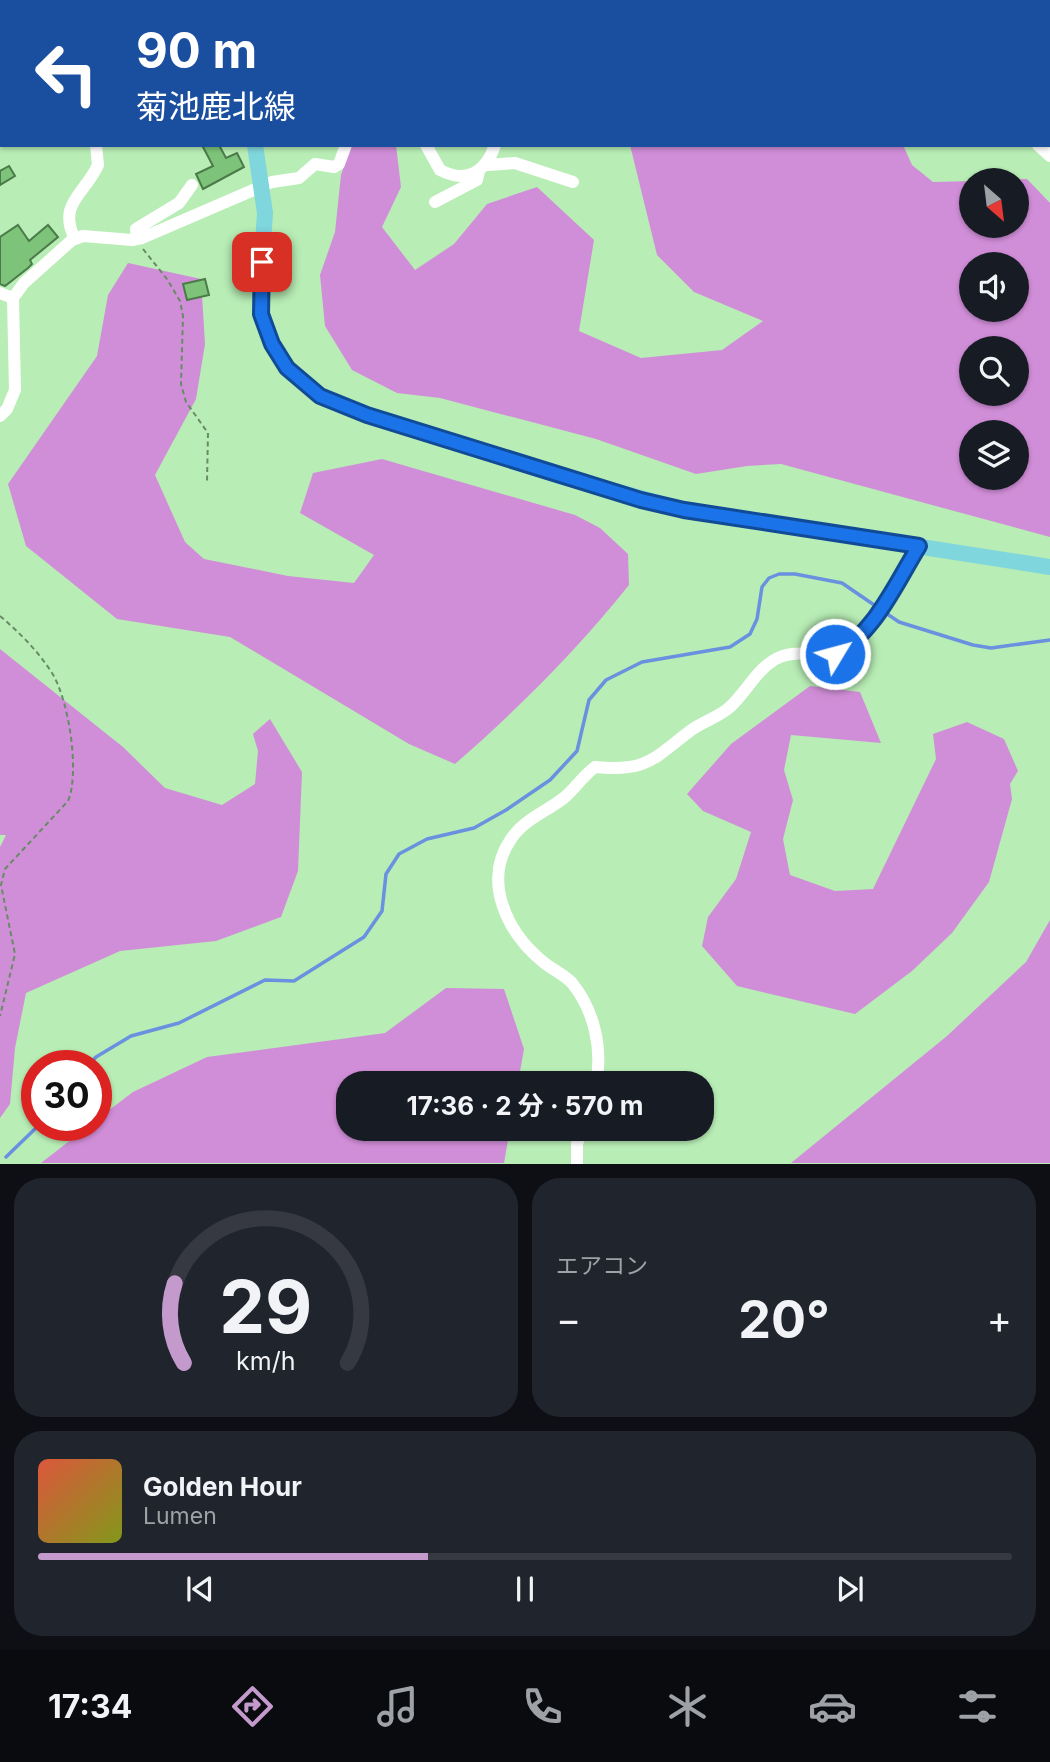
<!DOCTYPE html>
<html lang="ja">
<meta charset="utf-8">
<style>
:root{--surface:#171b24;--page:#20242c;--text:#f1f3f6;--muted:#9ea1a6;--line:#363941;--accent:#c49acc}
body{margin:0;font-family:Inter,"Noto Sans JP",sans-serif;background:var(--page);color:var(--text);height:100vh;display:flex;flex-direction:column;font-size:26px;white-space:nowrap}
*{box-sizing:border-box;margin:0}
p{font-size:23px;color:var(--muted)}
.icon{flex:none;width:38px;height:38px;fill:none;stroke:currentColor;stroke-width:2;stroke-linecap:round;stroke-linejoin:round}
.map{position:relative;height:1164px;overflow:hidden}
.details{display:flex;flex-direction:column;gap:14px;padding:14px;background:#0d0f14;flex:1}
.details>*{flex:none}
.hud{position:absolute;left:0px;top:0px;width:1050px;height:147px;box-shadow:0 2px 5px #0004;background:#1a4fa0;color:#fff;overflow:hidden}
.needle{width:46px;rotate:152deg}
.tools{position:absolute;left:959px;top:168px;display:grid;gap:14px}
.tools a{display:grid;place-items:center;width:70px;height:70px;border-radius:50%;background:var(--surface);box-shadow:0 2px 5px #0004;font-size:35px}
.speed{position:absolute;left:21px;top:1050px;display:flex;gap:14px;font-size:35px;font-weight:700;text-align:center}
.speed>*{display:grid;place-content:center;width:91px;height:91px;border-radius:50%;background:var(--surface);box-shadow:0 2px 5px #0004;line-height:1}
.speed .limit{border:10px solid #d22;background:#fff;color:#111}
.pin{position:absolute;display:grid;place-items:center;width:60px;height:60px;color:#fff;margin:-30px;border-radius:14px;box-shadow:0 4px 10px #0006}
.me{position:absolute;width:77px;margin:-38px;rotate:53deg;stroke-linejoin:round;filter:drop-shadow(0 0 5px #0008)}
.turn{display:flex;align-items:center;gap:24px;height:147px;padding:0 21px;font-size:32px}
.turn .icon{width:91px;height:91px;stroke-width:2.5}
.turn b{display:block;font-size:49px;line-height:60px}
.big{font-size:52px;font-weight:700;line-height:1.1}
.details .widget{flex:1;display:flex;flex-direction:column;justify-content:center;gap:10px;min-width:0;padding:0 24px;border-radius:28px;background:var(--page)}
.details .dial{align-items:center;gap:0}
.dial svg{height:182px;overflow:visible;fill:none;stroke:var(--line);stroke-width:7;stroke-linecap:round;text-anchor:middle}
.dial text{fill:var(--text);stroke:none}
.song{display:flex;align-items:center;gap:21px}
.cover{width:84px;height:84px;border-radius:10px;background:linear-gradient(135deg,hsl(10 70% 55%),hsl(70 70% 35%))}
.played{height:7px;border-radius:4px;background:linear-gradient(90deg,var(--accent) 40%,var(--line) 40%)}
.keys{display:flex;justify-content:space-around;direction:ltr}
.heat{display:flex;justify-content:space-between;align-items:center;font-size:38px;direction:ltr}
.details .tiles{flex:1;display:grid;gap:14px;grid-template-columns:1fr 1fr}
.widget:last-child{grid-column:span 2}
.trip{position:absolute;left:336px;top:1071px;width:378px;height:70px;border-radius:28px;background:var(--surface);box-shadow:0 2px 5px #0004;font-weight:700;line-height:70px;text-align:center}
.tab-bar{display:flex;height:112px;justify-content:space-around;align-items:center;background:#090b0e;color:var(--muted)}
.tab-bar .icon{width:49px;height:49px}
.tab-bar .current{color:var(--accent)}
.tab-bar b{font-size:32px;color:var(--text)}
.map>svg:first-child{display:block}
</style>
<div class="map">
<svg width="1050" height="1164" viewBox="0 0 1050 1164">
<rect width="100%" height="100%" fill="#b8edb5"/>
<path fill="#d18ed8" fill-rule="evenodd" d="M 351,145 L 396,145 L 401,187 L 382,227 L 415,270 L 454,244 L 487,204 L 537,187 L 594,240 L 579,331 L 641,358 L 722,350 L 763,321 L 694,292 L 657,255 L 630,145 L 903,145 L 912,165 L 933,182 L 971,181 L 971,226 L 1017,226 L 1017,180 L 996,180 L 1027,179 L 1050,203 L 1050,537 L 781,464 L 747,466 L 696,474 L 596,439 L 440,398 L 397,393 L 352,370 L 325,326 L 320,275 L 335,232 L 341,175 ZM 971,264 L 1017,264 L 1017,310 L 971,310 ZM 971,348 L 1017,348 L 1017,394 L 971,394 ZM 971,432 L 1017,432 L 1017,478 L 971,478 Z
M 128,263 L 201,279 L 205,344 L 196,399 L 155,475 L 185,542 L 204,559 L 288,576 L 354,583 L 374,555 L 300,513 L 313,473 L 382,459 L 575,515 L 600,528 L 628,554 L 629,585 C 577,650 517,710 455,764 L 409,744 L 230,637 L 117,619 L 26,546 L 8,484 L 97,356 L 108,295 Z
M 0,649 L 123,747 L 165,788 L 222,805 L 255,784 L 258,751 L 253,734 L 270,719 L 302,772 L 298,871 L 281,917 L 216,941 L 120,951 L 26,993 L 15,1048 L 10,1104 L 0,1118 L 0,847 L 6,835 L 0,835 Z
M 810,686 L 860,692 L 881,743 L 791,735 L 784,770 L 793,800 L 783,839 L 790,875 L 835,891 L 873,889 L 936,759 L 933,734 L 967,722 L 1004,739 L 1018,771 L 1010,784 L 1012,799 L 989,882 L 952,933 L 912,971 L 855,1014 L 737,986 L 702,946 L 708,917 L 736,879 L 751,832 L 703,811 L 687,794 L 731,744 Z
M 1050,920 L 1050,1163 L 791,1163 L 947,1036 L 1026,962 Z
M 446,988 L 504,989 L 524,1049 L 518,1083 L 348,1083 L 348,1129 L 510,1129 L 504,1163 L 41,1163 L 90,1125 L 96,1125 L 96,1120 L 133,1092 L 207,1057 L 385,1033 Z"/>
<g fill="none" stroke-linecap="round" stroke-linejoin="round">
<path stroke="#6a91e0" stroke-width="3.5" d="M 88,1066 L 96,1057 L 131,1036 L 179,1023 L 265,980 L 294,981 L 364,937 L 382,911 L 386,874 L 399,854 L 427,839 L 474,828 L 506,810 L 550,780 L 577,751 L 589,700 L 606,680 L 642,662 L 730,647 L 750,634 L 757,619 L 762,587 L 769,578 L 779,574 L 795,574 L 842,583 L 899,622 L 973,645 L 991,648 L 1050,640
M 6,1157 L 39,1125"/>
</g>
<path fill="#7dc47a" stroke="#4a7b48" stroke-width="2" d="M 202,145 L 219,145 L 226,158 L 237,153 L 244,167 L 203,189 L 196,174 L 213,166 Z
M 9,166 L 15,176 L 0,185 L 0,171 Z
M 18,225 L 29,241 L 48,225 L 58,237 L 30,260 L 32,264 L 28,268 L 5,286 L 0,284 L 0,237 Z
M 205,279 L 209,295 L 187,300 L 183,284 Z"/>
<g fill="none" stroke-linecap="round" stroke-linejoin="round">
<path stroke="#678b65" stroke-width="2" stroke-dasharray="5 3.5" stroke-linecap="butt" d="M 143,249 L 167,279 L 180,301 L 183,316 L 181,384 L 186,402 L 208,433 L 207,482
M 0,616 C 20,633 38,651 52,673 C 69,700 80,773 68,801 L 5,869 L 1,885 L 15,954 L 0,1016"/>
<path stroke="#fff" stroke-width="12" d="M 58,0 L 61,2
M 338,0 L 339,2
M 348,0 L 352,2
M 594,0 L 595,2
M 947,0 L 949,2
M 4,2 L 16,0
M 293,2 L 304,0
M 426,145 L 440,170 C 467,184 486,172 495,145
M 1038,145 L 1050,156
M 488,165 L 515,163 L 573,182
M 435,202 L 477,180 L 479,171
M 75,239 C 57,204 85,194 98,165 L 96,145
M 137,239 L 136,229 L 179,203 L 192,185
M 0,293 L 13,298
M 0,416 L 7,409 L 15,390 L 13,298 L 24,283 L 72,240 L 83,236 L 132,240 L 142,238 L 272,182 L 299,178 L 315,164 L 334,167 L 339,164 L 346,145
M 596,1083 C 603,1049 594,1010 572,983 C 564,974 551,969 542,961 C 507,932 482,881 511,839 C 524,819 548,811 565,797 C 576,787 583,776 595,767 C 647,772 653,759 690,731 C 703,721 720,717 731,706 C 746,692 756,671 774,660 C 798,645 826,663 850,646 C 873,631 903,571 919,546
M 577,1164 L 577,1144 L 582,1129"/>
<path stroke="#80d6dd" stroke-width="16" d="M 194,0 L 195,2
M 255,145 L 265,213 L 260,287 L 261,314 L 272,343 L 287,368 L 320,396 L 367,415 L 560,476 L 684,510 L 1050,567"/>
</g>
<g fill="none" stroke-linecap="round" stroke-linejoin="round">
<g stroke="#114b97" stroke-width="18">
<path id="route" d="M 262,262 L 261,314 L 272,344 L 287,368 L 320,396 L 367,415 L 641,500 L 684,510 L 919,546 C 896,583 875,633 835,654"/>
</g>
<use href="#route" stroke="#1a73e8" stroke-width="12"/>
</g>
</svg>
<div class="tools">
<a><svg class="needle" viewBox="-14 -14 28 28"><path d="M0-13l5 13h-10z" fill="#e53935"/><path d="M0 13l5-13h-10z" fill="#9ea1a6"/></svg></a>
<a><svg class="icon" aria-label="sound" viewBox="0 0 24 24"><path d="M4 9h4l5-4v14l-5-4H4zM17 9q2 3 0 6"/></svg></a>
<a><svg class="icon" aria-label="search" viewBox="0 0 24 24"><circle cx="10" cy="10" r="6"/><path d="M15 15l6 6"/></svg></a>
<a><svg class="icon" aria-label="layers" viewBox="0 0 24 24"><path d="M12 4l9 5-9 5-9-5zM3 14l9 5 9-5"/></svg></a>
</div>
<div class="speed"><div class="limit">30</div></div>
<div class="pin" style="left:262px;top:262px;background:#d93025"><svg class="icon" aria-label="arrive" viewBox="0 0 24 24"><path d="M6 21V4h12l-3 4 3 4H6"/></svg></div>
<svg class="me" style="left:835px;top:654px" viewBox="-20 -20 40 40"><circle r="17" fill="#1a73e8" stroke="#fff" stroke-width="3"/><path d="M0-11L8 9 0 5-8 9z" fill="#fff"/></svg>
<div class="trip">17:36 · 2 分 · 570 m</div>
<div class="hud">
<div class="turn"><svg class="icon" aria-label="left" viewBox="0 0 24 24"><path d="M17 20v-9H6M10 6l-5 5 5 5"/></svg><div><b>90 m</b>菊池鹿北線</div></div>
</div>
</div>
<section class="details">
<div class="tiles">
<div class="widget dial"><svg viewBox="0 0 100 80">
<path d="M14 69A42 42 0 1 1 86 69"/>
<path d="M14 69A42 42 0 0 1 10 34" stroke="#c49acc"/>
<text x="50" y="56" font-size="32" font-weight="700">29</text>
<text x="50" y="72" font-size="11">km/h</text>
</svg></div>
<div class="widget"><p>エアコン</p>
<div class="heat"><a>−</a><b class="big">20°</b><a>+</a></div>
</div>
<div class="widget">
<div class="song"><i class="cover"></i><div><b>Golden Hour</b><p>Lumen</p></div></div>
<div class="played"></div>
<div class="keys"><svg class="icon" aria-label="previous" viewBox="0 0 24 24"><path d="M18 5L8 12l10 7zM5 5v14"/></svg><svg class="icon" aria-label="pause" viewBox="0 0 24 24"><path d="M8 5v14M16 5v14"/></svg><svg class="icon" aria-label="next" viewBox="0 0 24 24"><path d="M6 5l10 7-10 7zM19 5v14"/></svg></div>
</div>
</div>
</section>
<nav class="tab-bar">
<b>17:34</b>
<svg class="icon current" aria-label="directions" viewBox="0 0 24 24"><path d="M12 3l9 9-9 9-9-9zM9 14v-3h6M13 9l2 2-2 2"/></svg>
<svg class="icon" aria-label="music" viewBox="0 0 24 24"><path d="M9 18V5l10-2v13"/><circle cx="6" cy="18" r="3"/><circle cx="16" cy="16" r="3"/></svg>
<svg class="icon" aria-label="phone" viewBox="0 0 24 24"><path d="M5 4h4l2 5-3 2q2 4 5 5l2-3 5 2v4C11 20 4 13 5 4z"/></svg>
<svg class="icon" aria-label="climate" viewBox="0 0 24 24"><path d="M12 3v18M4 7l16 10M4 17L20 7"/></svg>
<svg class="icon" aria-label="car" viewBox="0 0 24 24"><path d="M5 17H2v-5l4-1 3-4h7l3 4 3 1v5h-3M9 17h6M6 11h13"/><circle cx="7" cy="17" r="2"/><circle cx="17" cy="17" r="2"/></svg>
<svg class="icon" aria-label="filters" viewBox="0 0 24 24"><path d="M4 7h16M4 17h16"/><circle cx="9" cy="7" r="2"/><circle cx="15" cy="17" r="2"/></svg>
</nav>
